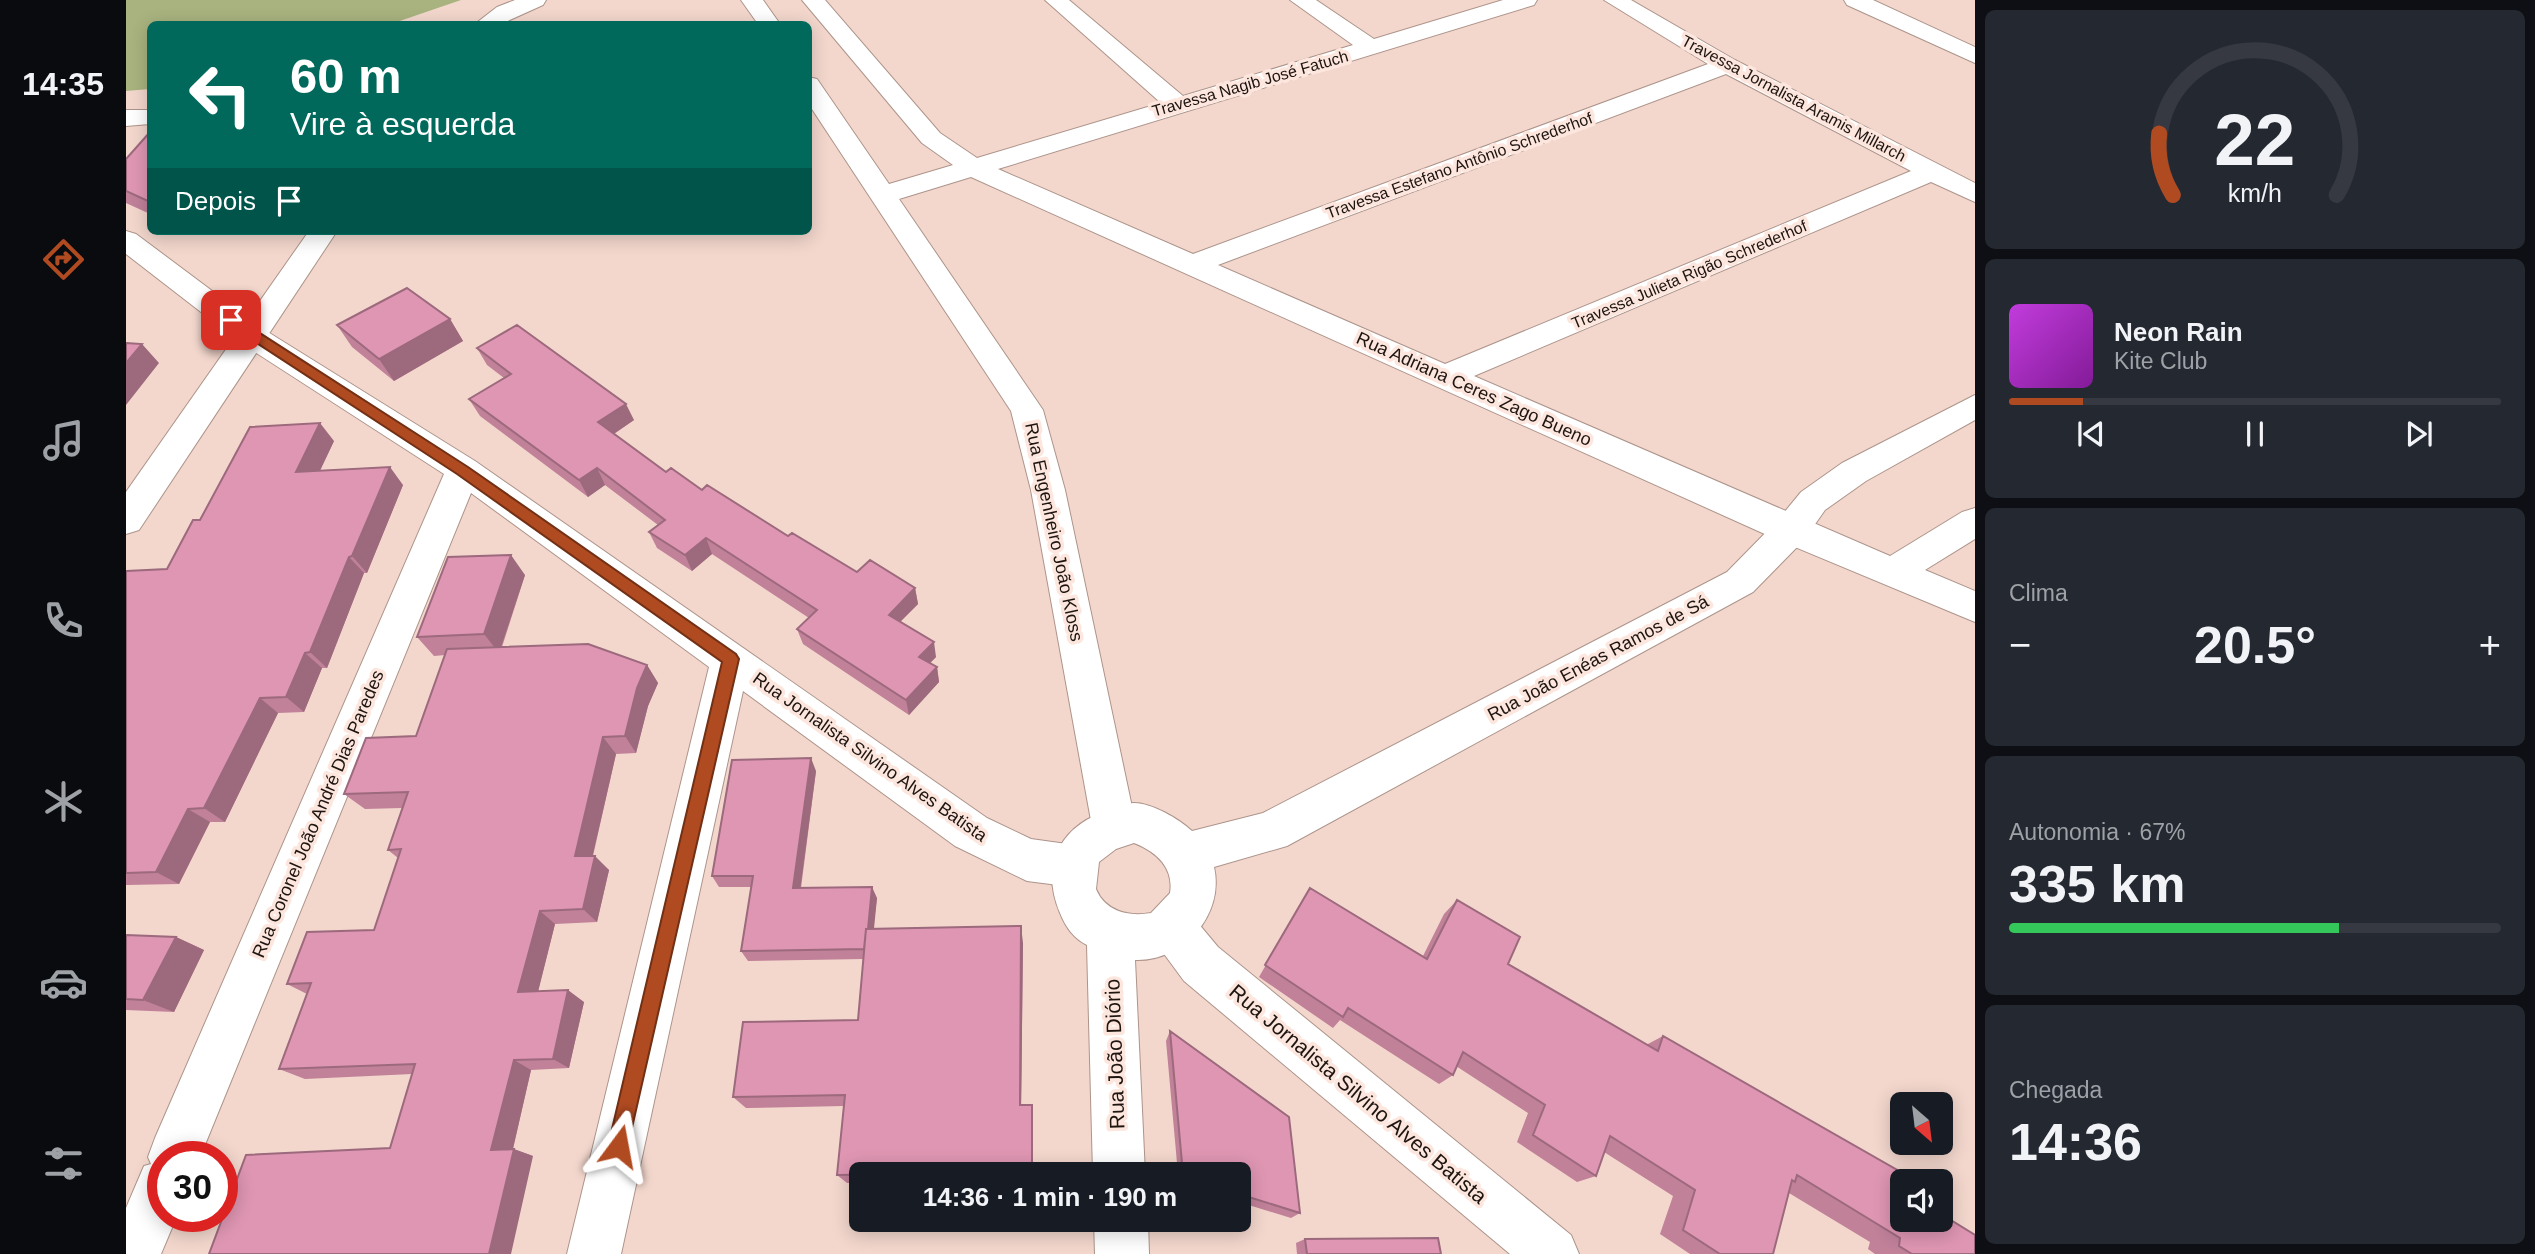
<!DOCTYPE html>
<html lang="pt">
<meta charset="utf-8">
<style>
:root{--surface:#171b24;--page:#242831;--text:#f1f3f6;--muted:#9ea1a6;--line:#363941;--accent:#b04a21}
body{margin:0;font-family:Helvetica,sans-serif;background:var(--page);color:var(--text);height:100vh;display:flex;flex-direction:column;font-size:26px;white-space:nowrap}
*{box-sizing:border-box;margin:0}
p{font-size:23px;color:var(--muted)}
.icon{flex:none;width:38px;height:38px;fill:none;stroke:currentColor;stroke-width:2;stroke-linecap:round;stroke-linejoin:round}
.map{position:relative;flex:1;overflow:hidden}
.side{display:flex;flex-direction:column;gap:10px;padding:10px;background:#0d0f14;width:560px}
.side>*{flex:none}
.top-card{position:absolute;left:21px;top:21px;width:665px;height:214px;border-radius:10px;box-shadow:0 4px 18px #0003;background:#00695c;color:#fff;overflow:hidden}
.needle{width:46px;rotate:152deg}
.controls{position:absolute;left:1764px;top:1092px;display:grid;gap:14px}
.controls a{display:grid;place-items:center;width:63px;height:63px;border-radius:10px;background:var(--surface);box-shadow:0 4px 18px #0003;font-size:35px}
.speed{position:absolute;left:21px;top:1141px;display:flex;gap:14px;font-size:35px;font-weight:700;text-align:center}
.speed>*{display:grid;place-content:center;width:91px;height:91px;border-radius:50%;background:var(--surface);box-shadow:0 4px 18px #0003;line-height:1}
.speed .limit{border:10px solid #d22;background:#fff;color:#111}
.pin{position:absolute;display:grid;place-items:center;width:60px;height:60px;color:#fff;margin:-30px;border-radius:14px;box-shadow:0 4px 10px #0006}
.me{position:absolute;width:77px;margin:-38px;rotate:13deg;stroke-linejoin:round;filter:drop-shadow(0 0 5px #0008)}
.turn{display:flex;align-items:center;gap:24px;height:147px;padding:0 28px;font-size:32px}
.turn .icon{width:91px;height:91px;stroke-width:2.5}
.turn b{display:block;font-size:49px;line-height:60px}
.then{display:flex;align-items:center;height:66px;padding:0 28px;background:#0003;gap:14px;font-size:26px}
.big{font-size:52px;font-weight:700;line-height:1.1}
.side .tile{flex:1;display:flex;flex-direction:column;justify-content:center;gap:10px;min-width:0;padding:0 24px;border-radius:10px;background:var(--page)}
.side .dial{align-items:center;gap:0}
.dial svg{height:182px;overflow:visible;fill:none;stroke:var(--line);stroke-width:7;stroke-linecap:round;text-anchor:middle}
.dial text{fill:var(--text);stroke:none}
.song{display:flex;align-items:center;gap:21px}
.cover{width:84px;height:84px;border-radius:10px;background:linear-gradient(135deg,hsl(290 70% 55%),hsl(290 70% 35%))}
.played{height:7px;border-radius:4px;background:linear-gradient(90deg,var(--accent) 15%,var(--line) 15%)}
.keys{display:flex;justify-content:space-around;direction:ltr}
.heat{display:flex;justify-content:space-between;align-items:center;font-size:38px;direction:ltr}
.charge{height:10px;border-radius:5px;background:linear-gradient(90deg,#34c759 67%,var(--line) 0)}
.trip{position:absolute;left:723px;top:1162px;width:402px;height:70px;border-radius:10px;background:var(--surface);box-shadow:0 4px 18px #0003;font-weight:700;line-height:70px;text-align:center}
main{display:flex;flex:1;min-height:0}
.dock{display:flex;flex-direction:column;width:126px;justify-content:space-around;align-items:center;background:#090b0e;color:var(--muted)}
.dock .icon{width:49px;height:49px}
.dock .selected{color:var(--accent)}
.dock b{font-size:32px;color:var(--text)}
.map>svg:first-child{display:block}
</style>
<main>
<nav class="dock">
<b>14:35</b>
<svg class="icon selected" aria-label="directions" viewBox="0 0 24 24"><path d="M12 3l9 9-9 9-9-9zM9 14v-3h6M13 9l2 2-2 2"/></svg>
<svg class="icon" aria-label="music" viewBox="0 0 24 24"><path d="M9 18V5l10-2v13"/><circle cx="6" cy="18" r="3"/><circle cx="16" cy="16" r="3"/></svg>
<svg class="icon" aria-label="phone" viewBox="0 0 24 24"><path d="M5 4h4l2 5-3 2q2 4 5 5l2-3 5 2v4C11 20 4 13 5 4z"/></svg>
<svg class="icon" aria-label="climate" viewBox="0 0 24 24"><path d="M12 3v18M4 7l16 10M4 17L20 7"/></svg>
<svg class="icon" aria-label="car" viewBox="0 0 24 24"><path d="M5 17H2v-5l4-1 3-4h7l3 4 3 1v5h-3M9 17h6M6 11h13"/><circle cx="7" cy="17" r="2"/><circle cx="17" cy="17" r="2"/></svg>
<svg class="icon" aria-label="filters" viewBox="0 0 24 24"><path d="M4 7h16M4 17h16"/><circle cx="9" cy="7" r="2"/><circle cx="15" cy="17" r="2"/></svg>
</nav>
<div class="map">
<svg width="1849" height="1254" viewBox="0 0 1849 1254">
<rect width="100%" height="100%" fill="#f3d7cd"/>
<path fill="#a8b37f" d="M 0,0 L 335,0 L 265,24 L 24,24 L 24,89 L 0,91 Z"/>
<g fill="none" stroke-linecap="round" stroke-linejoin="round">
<g stroke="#ad948a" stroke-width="2">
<path id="minor" d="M 615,0 L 637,0 L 654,24 L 632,24 Z
M 676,0 L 699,0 L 814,133 L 851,158 L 1035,103 L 919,0 L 943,0 L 1057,96 L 1227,45 L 1164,0 L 1190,0 L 1248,39 L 1377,0 L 1411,0 L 1408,5 L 872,169 L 1067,254 L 1582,64 L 1478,0 L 1505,0 L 1609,60 L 1849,183 L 1849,202 L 1805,182 L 1348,376 L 1764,556 L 1836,512 L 1849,508 L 1849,539 L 1799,570 L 1849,591 L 1849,622 L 1652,540 L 845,177 L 773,199 L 917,410 L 939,490 L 1010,826 L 1003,840 L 988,846 L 973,840 L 966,826 L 905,490 L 885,411 L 682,103 L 682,77 L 691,79 L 763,184 L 827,165 L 796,143 ZM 1600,74 L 1785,171 L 1319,364 L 1092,265 Z
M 1718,0 L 1747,0 L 1849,47 L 1849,63 L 1721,5 Z
M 0,110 L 24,110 L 24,124 L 0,126 Z
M 0,231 L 10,234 L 137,329 L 349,461 L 861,818 L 905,839 L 948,845 L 964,851 L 970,866 L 964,881 L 948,887 L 901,881 L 829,846 L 617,691 L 495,1254 L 441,1254 L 583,667 L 345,493 L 74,1157 L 37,1157 L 37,1216 L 51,1216 L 35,1254 L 0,1254 L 0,1208 L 18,1166 L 25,1164 L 22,1157 L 29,1138 L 318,474 L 115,343 L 0,254 Z
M 1046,904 L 1062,911 L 1092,947 L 1445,1235 L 1453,1254 L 1384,1254 L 1058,981 L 1030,943 L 1023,927 L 1030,911 Z"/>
</g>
<g stroke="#ad948a" stroke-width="2">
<path id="tertiary" d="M 389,0 L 420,0 L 417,5 L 375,24 L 349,24 L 371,7 Z
M 183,231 L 211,231 L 13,530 L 0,534 L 0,492 Z
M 1849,395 L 1849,420 L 1740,481 L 1699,510 L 1678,540 L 1627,592 L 1161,846 L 1088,867 C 1099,915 1057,962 1009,960 L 1019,1174 L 967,1174 L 961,945 C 948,939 939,926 934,913 C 913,863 936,823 987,809 C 993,807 1001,803 1008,803 C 1026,803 1053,819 1066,831 L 1137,813 L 1601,572 L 1652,520 L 1675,492 L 1716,463 ZM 1008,843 C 1031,852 1048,868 1044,893 L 1025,913 C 1002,917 979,911 970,889 L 973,862 L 990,849 Z
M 968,1220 L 1022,1220 L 1023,1254 L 969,1254 Z"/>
</g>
<use href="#minor" fill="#fff" fill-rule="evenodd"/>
<use href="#tertiary" fill="#fff" fill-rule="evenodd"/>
</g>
<path fill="#c08199" d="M 24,132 L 24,214 L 0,203 L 0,159 Z
M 324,319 L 337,341 L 268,381 L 226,347 L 211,325 Z
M 351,348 L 508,420 L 488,434 L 540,472 L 731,572 L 789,588 L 792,604 L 774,622 L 810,657 L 804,663 L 811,667 L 813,682 L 783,715 L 677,644 L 671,629 L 683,618 L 586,554 L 566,571 L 531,548 L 523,532 L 532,525 L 479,485 L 462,497 L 354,416 L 343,399 L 378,378 L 361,365 Z
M 208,441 L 194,471 L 277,485 L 241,573 L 238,573 L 201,668 L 196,668 L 178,712 L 152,713 L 99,822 L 84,822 L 53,884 L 0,885 L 0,571 L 41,569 L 74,520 Z
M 399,575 L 376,647 L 521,665 L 532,683 L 522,706 L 510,753 L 490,754 L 467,856 L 483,870 L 471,922 L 429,924 L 412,991 L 458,1002 L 443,1068 L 405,1070 L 387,1149 L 407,1156 L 264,1148 L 286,1074 L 179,1079 L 153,1069 L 181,994 L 161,984 L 248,930 L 272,858 L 262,850 L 276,808 L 239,809 L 218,794 L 290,736 L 319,655 L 308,656 L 291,637 Z
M 690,771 L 675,888 L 751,898 L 747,929 L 897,943 L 895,1105 L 906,1105 L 907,1174 L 735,1174 L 735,1183 L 721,1183 L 711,1175 L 718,1106 L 620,1108 L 607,1097 L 732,1020 L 737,959 L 622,961 L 615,951 L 625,887 L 593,887 L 586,876 Z
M 1184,888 L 1297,956 L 1318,914 L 1331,900 L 1382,964 L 1520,1045 L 1537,1036 L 1776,1181 L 1776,1220 L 1849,1254 L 1749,1254 L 1742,1249 L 1744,1242 L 1663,1193 L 1647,1254 L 1564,1254 L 1534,1234 L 1547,1196 L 1478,1152 L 1470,1176 L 1451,1182 L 1391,1142 L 1402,1113 L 1330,1066 L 1327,1075 L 1313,1084 L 1214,1020 L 1207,1028 L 1133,977 Z
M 0,935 L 50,937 L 78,950 L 48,1012 L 0,1010 Z
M 1044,1031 L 1174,1213 L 1165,1218 L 1113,1202 L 1113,1174 L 1052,1174 L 1040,1041 Z
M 1179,1239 L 1315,1254 L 1171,1254 L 1170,1243 Z"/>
<path fill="#9c697d" d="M 324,319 L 337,341 L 268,381 L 253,359 Z
M 16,344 L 33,363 L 0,405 L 0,363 Z
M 500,404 L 508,420 L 480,439 L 472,422 Z
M 194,423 L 208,441 L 185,489 L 170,472 Z
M 264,467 L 277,485 L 241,573 L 226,556 Z
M 471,468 L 479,485 L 462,497 L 453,480 Z
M 580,538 L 586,554 L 566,571 L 559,555 Z
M 385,555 L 399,575 L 373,653 L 358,634 Z
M 223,557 L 238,573 L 201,668 L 184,652 Z
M 789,588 L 792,604 L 766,630 L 763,615 Z
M 808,642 L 810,657 L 796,671 L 793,657 Z
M 179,653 L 196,668 L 178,712 L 160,697 Z
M 521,665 L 532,683 L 522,706 L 510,753 L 499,736 L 511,688 Z
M 811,667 L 813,682 L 783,715 L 780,700 Z
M 134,698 L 152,713 L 99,822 L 78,808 Z
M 477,737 L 490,754 L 463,871 L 449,856 Z
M 685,758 L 690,771 L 673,898 L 667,888 Z
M 62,809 L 84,822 L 53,884 L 30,872 Z
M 469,856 L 483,870 L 471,922 L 457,909 Z
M 746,887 L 751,898 L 745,959 L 740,949 Z
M 414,911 L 429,924 L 409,1004 L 392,992 Z
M 895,926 L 897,943 L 895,1116 L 894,1105 Z
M 50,937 L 78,950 L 48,1012 L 17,1000 Z
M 442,990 L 458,1002 L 443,1068 L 427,1059 Z
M 388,1060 L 405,1070 L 385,1157 L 365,1150 Z
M 388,1149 L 407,1156 L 385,1254 L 363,1254 Z"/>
<path fill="#df96b2" stroke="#9c697d" stroke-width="2" d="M 24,132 L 24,202 L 0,191 L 0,159 Z
M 281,288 L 324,319 L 253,359 L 211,325 Z
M 391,325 L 500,404 L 472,422 L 540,472 L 545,468 L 576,490 L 581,485 L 662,536 L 666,533 L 731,572 L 744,560 L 789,588 L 763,615 L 808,642 L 793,657 L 811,667 L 780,700 L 671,629 L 691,610 L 580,538 L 559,555 L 523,532 L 539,520 L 471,468 L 453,480 L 343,399 L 385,374 L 351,348 Z
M 0,343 L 16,344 L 0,363 Z
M 194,423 L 170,472 L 264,467 L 226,556 L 223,557 L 184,652 L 179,653 L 160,697 L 134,698 L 78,808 L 62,809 L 30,872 L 0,873 L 0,571 L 41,569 L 67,520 L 74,520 L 124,427 Z
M 385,555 L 358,634 L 291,637 L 322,557 Z
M 462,644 L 521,665 L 511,688 L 499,736 L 477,737 L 449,856 L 469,856 L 457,909 L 414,911 L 392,992 L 442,990 L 427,1059 L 388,1060 L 365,1150 L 388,1149 L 363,1254 L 83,1254 L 120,1155 L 264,1148 L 289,1064 L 153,1069 L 185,983 L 161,984 L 181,932 L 248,930 L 275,849 L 262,850 L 282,792 L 218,794 L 240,738 L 290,736 L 321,649 Z
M 685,758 L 667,888 L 746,887 L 742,929 L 740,929 L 738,949 L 615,951 L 627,876 L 586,876 L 606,760 Z
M 1184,888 L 1301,959 L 1331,900 L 1394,937 L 1382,964 L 1532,1051 L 1537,1036 L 1780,1175 L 1778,1181 L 1776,1181 L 1776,1220 L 1815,1220 L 1815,1214 L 1849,1235 L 1849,1254 L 1786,1254 L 1773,1246 L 1774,1238 L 1671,1175 L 1669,1182 L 1666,1180 L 1647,1254 L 1594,1254 L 1557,1230 L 1569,1190 L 1484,1136 L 1470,1176 L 1407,1135 L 1419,1105 L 1337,1052 L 1327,1075 L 1222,1008 L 1217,1017 L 1139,965 Z
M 895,926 L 894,1105 L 906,1105 L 906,1172 L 711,1175 L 719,1095 L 607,1097 L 617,1022 L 732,1020 L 740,929 Z
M 0,935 L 50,937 L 17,1000 L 0,999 Z
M 1044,1031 L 1163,1117 L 1174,1213 L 1113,1194 L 1113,1174 L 1057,1174 Z
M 1312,1238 L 1315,1254 L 1181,1254 L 1179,1239 Z"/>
<path fill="#b04a21" stroke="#723015" stroke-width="2" d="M 100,317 L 109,317 L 342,467 L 610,654 L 613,659 L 500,1154 L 493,1157 L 485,1154 L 482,1146 L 596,662 L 331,474 L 100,323 Z"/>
<g text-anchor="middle" stroke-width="7" stroke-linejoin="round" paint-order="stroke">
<g font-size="16" fill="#1e1511" stroke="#fce6dd">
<text transform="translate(1124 83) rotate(-16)" y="6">Travessa Nagib José Fatuch</text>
<text transform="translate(1668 98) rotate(28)" y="6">Travessa Jornalista Aramis Millarch</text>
<text transform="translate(1333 165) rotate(-20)" y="6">Travessa Estefano Antônio Schrederhof</text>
<text transform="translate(1563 274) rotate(-23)" y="6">Travessa Julieta Rigão Schrederhof</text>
</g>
<g font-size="18" fill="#1e1511" stroke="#fce6dd">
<text transform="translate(1348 389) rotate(24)" y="6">Rua Adriana Ceres Zago Bueno</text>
<text transform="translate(928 532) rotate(78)" y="6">Rua Engenheiro João Kloss</text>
<text transform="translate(1472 658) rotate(-28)" y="6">Rua João Enéas Ramos de Sá</text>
<text transform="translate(744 757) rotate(35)" y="6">Rua Jornalista Silvino Alves Batista</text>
<text transform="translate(192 814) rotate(-67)" y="6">Rua Coronel João André Dias Paredes</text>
</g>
<g font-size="21" fill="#1e1511" stroke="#fce6dd">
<text transform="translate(989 1054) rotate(-92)" y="7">Rua João Diório</text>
<text transform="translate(1232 1094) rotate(40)" y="7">Rua Jornalista Silvino Alves Batista</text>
</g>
</g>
</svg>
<div class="controls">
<a><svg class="needle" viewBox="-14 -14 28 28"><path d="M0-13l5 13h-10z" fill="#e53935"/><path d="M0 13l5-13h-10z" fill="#9ea1a6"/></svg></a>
<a><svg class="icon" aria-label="sound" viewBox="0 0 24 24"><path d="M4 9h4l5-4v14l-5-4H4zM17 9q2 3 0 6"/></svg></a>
</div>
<div class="speed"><div class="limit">30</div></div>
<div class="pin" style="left:105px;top:320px;background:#d93025"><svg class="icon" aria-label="arrive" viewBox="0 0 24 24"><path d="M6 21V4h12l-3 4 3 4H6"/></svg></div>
<svg class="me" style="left:493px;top:1146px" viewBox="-20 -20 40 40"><path d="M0-17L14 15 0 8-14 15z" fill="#b04a21" stroke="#fff" stroke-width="4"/></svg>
<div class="trip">14:36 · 1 min · 190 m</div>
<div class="top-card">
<div class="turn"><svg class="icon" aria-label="left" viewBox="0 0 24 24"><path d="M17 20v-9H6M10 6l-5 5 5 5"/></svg><div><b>60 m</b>Vire à esquerda</div></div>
<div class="then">Depois<svg class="icon" aria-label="arrive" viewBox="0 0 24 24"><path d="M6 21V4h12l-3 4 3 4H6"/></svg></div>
</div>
</div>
<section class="side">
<div class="tile dial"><svg viewBox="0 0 100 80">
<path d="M14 69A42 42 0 1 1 86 69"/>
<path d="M14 69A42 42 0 0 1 8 42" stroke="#b04a21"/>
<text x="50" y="56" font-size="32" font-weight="700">22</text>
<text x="50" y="72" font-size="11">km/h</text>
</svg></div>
<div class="tile">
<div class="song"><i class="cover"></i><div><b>Neon Rain</b><p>Kite Club</p></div></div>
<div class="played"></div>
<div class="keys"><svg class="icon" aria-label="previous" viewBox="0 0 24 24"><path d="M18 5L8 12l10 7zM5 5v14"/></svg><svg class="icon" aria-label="pause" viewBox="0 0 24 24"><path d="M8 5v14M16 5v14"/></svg><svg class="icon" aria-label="next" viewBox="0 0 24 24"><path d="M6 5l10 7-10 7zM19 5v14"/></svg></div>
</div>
<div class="tile"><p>Clima</p>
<div class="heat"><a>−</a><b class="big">20.5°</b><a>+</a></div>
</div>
<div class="tile"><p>Autonomia · 67%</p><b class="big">335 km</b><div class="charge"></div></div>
<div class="tile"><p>Chegada</p><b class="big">14:36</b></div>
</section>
</main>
